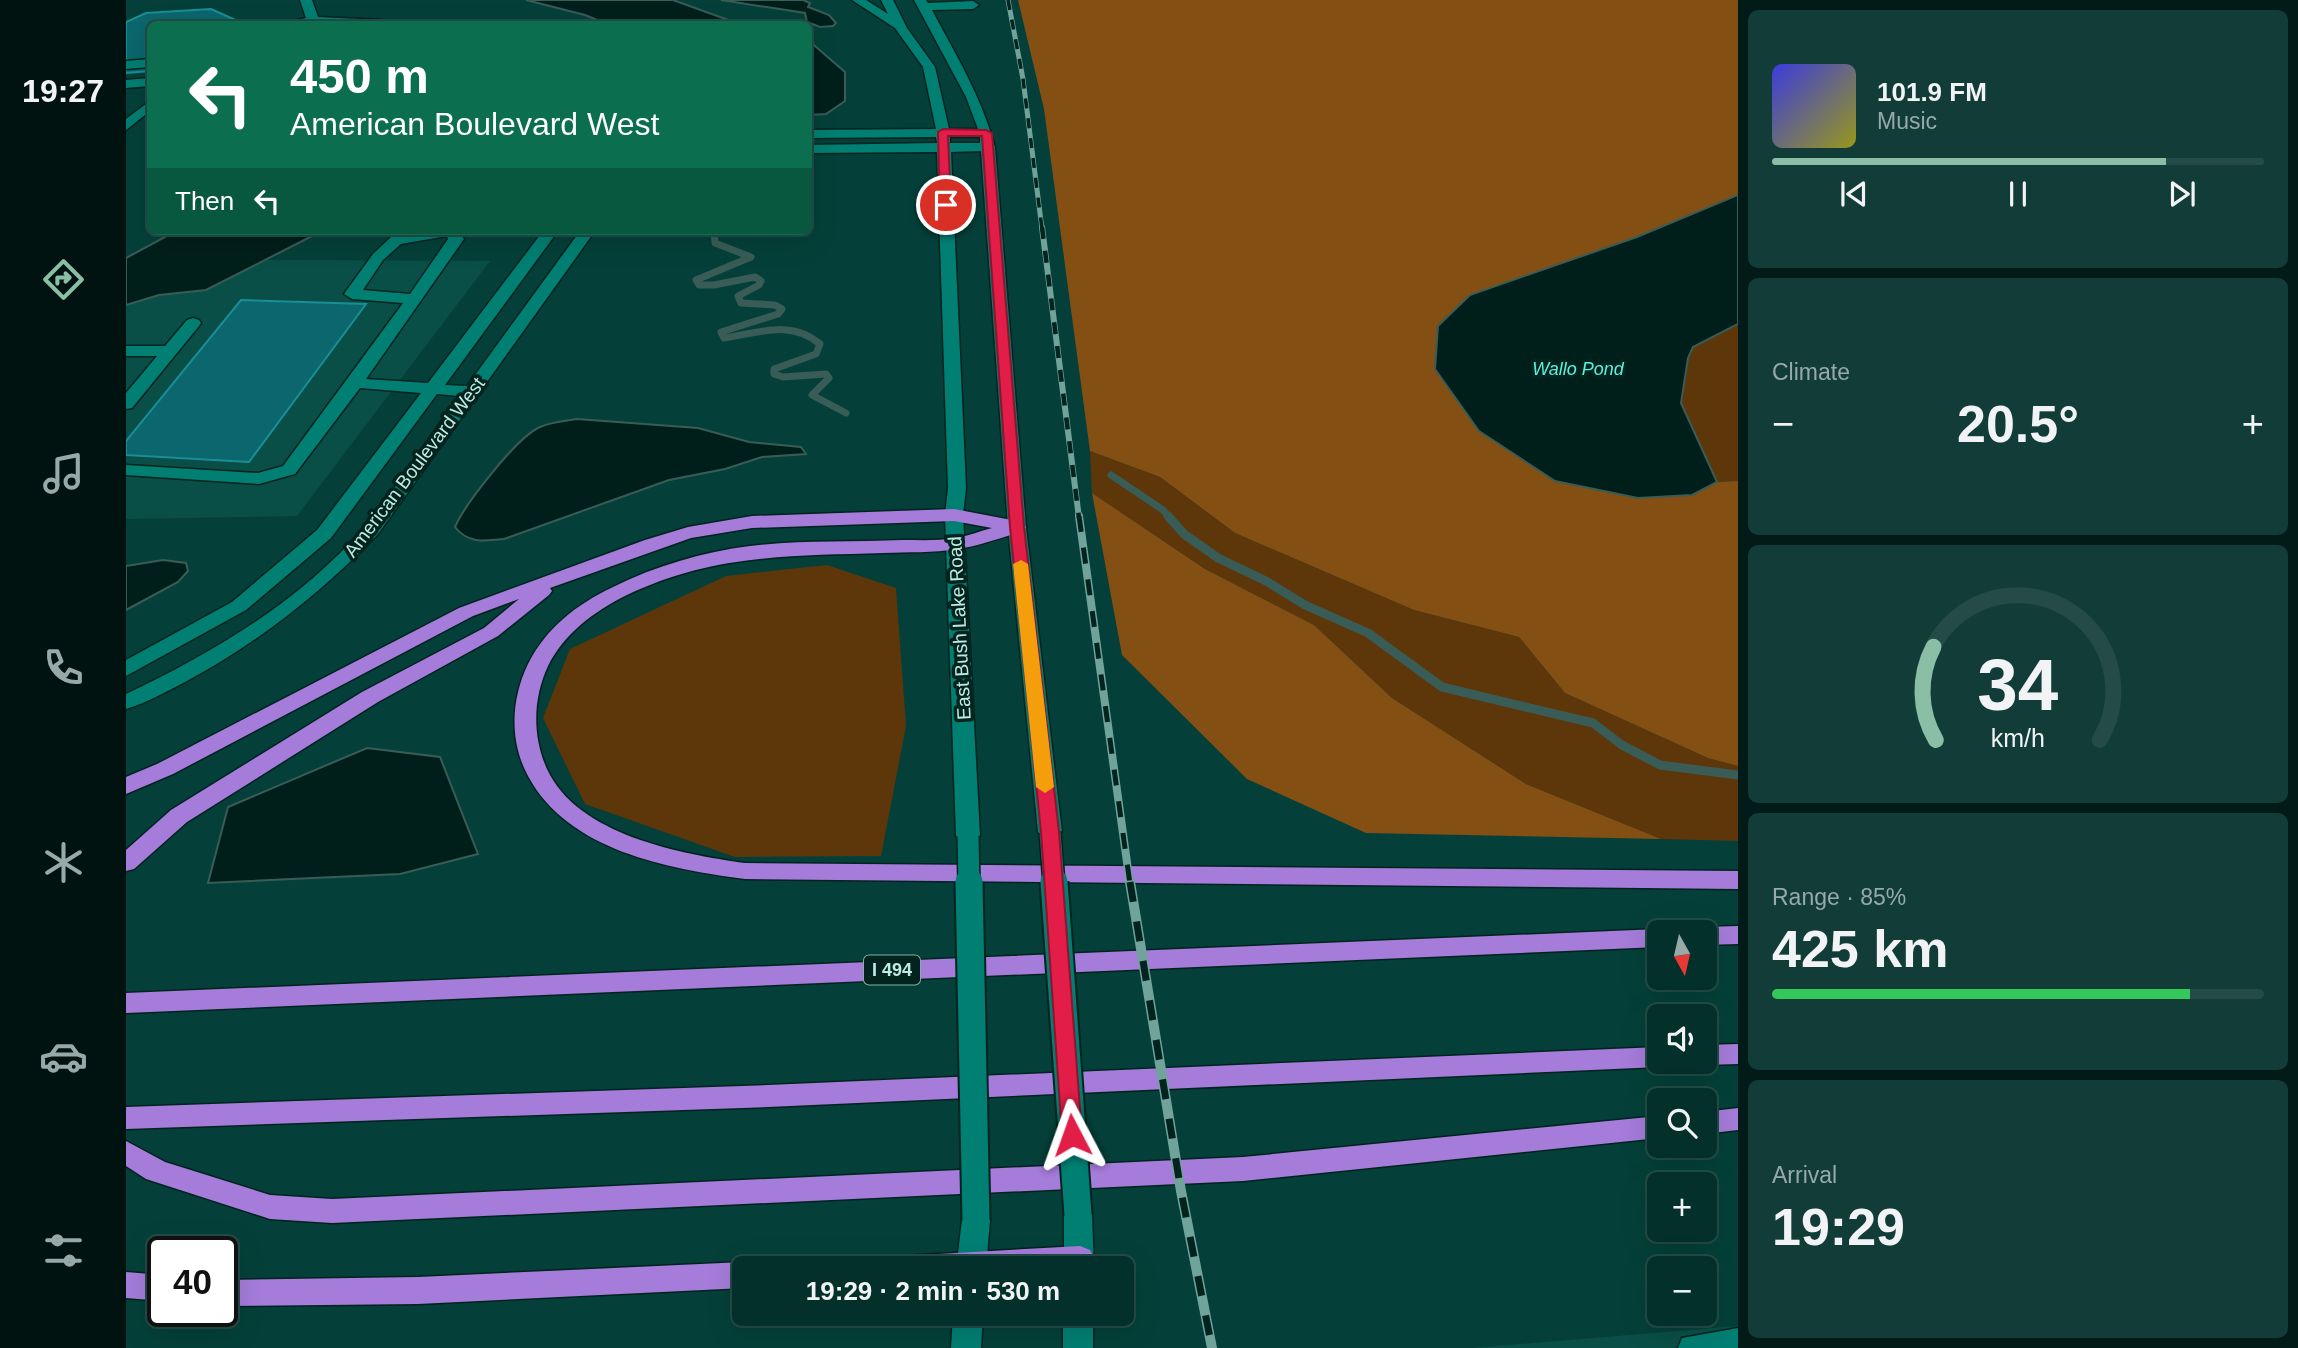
<!DOCTYPE html>
<meta charset="utf-8">
<style>
:root{--surface:#03302b;--page:#113c37;--text:#f1f3f6;--muted:#97a9a9;--line:#244b47;--accent:#8abfa5}
body{margin:0;font-family:Helvetica,sans-serif;background:var(--page);color:var(--text);height:100vh;display:flex;flex-direction:column;font-size:26px;white-space:nowrap}
*{box-sizing:border-box;margin:0}
p{font-size:23px;color:var(--muted)}
.icon{flex:none;width:38px;height:38px;fill:none;stroke:currentColor;stroke-width:2;stroke-linecap:round;stroke-linejoin:round}
.map{position:relative;flex:1;overflow:hidden}
.side{display:flex;flex-direction:column;gap:10px;padding:10px;background:#021a18;width:560px}
.side>*{flex:none}
.banner{position:absolute;left:21px;top:21px;width:665px;height:214px;border-radius:10px;box-shadow:0 7px 28px #0002,0 0 0 2px var(--line);background:#0b6e4f;color:#fff;overflow:hidden}
.needle{width:46px;rotate:172deg}
.buttons{position:absolute;left:1521px;top:920px;display:grid;gap:14px}
.buttons a{display:grid;place-items:center;width:70px;height:70px;border-radius:10px;background:var(--surface);box-shadow:0 7px 28px #0002,0 0 0 2px var(--line);font-size:35px}
.speed{position:absolute;left:21px;top:1236px;display:flex;gap:14px;font-size:35px;font-weight:700;text-align:center}
.speed>*{display:grid;place-content:center;width:91px;height:91px;border-radius:50%;background:var(--surface);box-shadow:0 7px 28px #0002,0 0 0 2px var(--line);line-height:1}
.speed .limit{border:4px solid #111;border-radius:10px;background:#fff;color:#111}
.pin{position:absolute;display:grid;place-items:center;width:60px;height:60px;color:#fff;margin:-30px;border:4px solid #fff;border-radius:50%;box-shadow:0 2px 7px #0007}
.me{position:absolute;width:77px;margin:-38px;rotate:356deg;stroke-linejoin:round;filter:drop-shadow(0 0 5px #0008)}
.turn{display:flex;align-items:center;gap:24px;height:147px;padding:0 28px;font-size:32px}
.turn .icon{width:91px;height:91px;stroke-width:2.5}
.turn b{display:block;font-size:49px;line-height:60px}
.then{display:flex;align-items:center;height:66px;padding:0 28px;background:#0003;gap:14px;font-size:26px}
.big{font-size:52px;font-weight:700;line-height:1.1}
.side .tile{flex:1;display:flex;flex-direction:column;justify-content:center;gap:10px;min-width:0;padding:0 24px;border-radius:10px;background:var(--page)}
.side .dial{align-items:center;gap:0}
.dial svg{height:182px;overflow:visible;fill:none;stroke:var(--line);stroke-width:7;stroke-linecap:round;text-anchor:middle}
.dial text{fill:var(--text);stroke:none}
.song{display:flex;align-items:center;gap:21px}
.cover{width:84px;height:84px;border-radius:10px;background:linear-gradient(135deg,hsl(240 70% 55%),hsl(60 70% 35%))}
.played{height:7px;border-radius:4px;background:linear-gradient(90deg,var(--accent) 80%,var(--line) 80%)}
.keys{display:flex;justify-content:space-around;direction:ltr}
.heat{display:flex;justify-content:space-between;align-items:center;font-size:38px;direction:ltr}
.charge{height:10px;border-radius:5px;background:linear-gradient(90deg,#34c759 85%,var(--line) 0)}
.trip{position:absolute;left:606px;top:1256px;width:402px;height:70px;border-radius:10px;background:var(--surface);box-shadow:0 7px 28px #0002,0 0 0 2px var(--line);font-weight:700;line-height:70px;text-align:center}
main{display:flex;flex:1;min-height:0}
.tabs{display:flex;flex-direction:column;width:126px;justify-content:space-around;align-items:center;background:#011311;color:var(--muted)}
.tabs .icon{width:49px;height:49px}
.tabs .current{color:var(--accent)}
.tabs b{font-size:32px;color:var(--text)}
.map>svg:first-child{display:block}
</style>
<main>
<nav class="tabs">
<b>19:27</b>
<svg class="icon current" aria-label="directions" viewBox="0 0 24 24"><path d="M12 3l9 9-9 9-9-9zM9 14v-3h6M13 9l2 2-2 2"/></svg>
<svg class="icon" aria-label="music" viewBox="0 0 24 24"><path d="M9 18V5l10-2v13"/><circle cx="6" cy="18" r="3"/><circle cx="16" cy="16" r="3"/></svg>
<svg class="icon" aria-label="phone" viewBox="0 0 24 24"><path d="M5 4h4l2 5-3 2q2 4 5 5l2-3 5 2v4C11 20 4 13 5 4z"/></svg>
<svg class="icon" aria-label="climate" viewBox="0 0 24 24"><path d="M12 3v18M4 7l16 10M4 17L20 7"/></svg>
<svg class="icon" aria-label="car" viewBox="0 0 24 24"><path d="M5 17H2v-5l4-1 3-4h7l3 4 3 1v5h-3M9 17h6M6 11h13"/><circle cx="7" cy="17" r="2"/><circle cx="17" cy="17" r="2"/></svg>
<svg class="icon" aria-label="filters" viewBox="0 0 24 24"><path d="M4 7h16M4 17h16"/><circle cx="9" cy="7" r="2"/><circle cx="15" cy="17" r="2"/></svg>
</nav>
<div class="map">
<svg width="1612" height="1348" viewBox="0 0 1612 1348">
<rect width="100%" height="100%" fill="#044039"/>
<path fill="#0a4f47" d="M 0,259 L 364,261 L 171,516 L 0,519 Z
M 1612,1326 L 1612,1348 L 1346,1348 Z"/>
<path fill="#5d360a" d="M 1612,324 L 1612,481 L 1591,482 L 1555,404 L 1562,358 L 1567,347 Z
M 964,451 L 1034,477 L 1109,533 L 1288,610 L 1393,637 L 1439,693 L 1582,758 L 1612,766 L 1612,841 L 1535,839 L 1400,784 L 1266,698 L 1188,625 L 1079,569 L 966,493 Z
M 701,565 L 770,588 L 780,726 L 755,856 L 609,857 L 459,804 L 417,718 L 444,649 L 600,576 Z"/>
<path fill="#844f13" d="M 892,0 L 1612,0 L 1612,195 L 1511,237 L 1566,495 L 1591,482 L 1612,481 L 1612,766 L 1582,758 L 1439,693 L 1393,637 L 1288,610 L 1109,533 L 1034,477 L 964,451 L 918,109 Z
M 966,493 L 1079,569 L 1188,625 L 1266,698 L 1400,784 L 1535,839 L 1240,833 L 1121,779 L 996,655 Z"/>
<path fill="#001f1b" stroke="#395c57" stroke-width="2" d="M 400,0 L 547,0 L 605,21 L 629,24 L 481,24 L 459,15 Z
M 595,0 L 677,0 L 684,3 L 682,7 L 703,15 L 710,23 L 707,26 L 694,27 L 681,22 L 679,13 Z
M 682,40 L 719,72 L 719,101 L 700,114 L 683,115 Z
M 1612,195 L 1612,324 L 1567,347 L 1562,358 L 1555,403 L 1591,482 L 1566,495 L 1512,498 L 1429,481 L 1353,431 L 1309,369 L 1312,326 L 1344,295 L 1511,237 Z
M 50,231 L 196,231 L 80,290 L 33,295 L 0,305 L 0,258 Z
M 451,419 L 572,428 L 623,442 L 675,447 L 680,454 L 636,457 L 599,469 L 543,480 L 378,539 C 359,541 342,544 329,527 C 339,504 391,437 414,427 C 425,422 439,421 451,419 Z
M 37,560 L 60,563 L 62,571 L 52,582 L 0,610 L 0,566 Z
M 241,748 L 314,757 L 352,854 L 274,874 L 82,883 L 102,807 Z"/>
<g fill="none" stroke-linecap="round" stroke-linejoin="round">
<path stroke="#395c57" stroke-width="7" d="M 588,231 L 589,243 L 625,257 L 570,280 L 573,285 L 588,285 L 629,277 L 635,281 L 633,285 L 612,296 L 615,303 L 649,305 L 656,309 L 652,314 L 595,332 L 598,338 C 632,333 665,319 694,344 L 690,354 L 648,369 L 648,374 L 657,377 L 700,374 L 703,378 L 686,395 L 720,413
M 985,475 L 1037,510 L 1044,518"/>
<path stroke="#395c57" stroke-width="9" d="M 1042,516 L 1058,534 L 1092,558 L 1140,581 L 1179,605 L 1242,633 L 1316,687 L 1467,723 L 1496,745 L 1534,765 L 1612,775"/>
</g>
<path fill="#0b666d" stroke="#188e96" stroke-width="2" d="M 85,9 L 114,22 L 113,24 L 24,24 L 24,71 L 0,73 L 0,22 L 20,13 Z
M 115,300 L 240,304 L 123,462 L 0,455 L 0,441 Z"/>
<g fill="none" stroke-linecap="round" stroke-linejoin="round">
<g stroke="#03231f" stroke-width="3">
<path id="minor" d="M 174,0 L 186,0 L 192,17 L 256,20 L 262,24 L 165,24 L 167,21 L 180,18 Z
M 726,0 L 740,0 L 762,14 L 755,0 L 767,0 L 781,28 L 809,67 L 823,129 L 852,129 L 840,97 L 788,0 L 800,0 L 802,3 L 847,1 L 853,5 L 847,9 L 806,10 C 830,55 856,98 869,147 L 900,527 L 936,832 L 932,838 L 924,840 L 916,838 L 912,832 L 882,527 L 855,151 L 825,152 L 840,488 L 837,515 L 854,836 L 850,842 L 842,844 L 834,842 L 830,836 L 819,515 L 822,488 L 811,152 L 682,153 L 682,145 L 811,143 L 810,137 L 682,138 L 682,130 L 810,129 L 797,67 L 769,28 ZM 824,137 L 854,137 L 854,143 L 824,143 Z
M 24,59 L 24,67 L 0,69 L 0,61 Z
M 24,78 L 24,86 L 0,88 L 0,80 Z
M 24,101 L 24,111 L 0,130 L 0,119 Z
M 298,231 L 332,231 L 338,239 L 240,379 L 302,383 L 417,231 L 432,231 L 319,385 L 341,386 L 454,231 L 469,231 L 252,534 C 195,593 132,643 59,682 C 40,692 20,703 0,709 L 0,694 C 87,653 176,600 239,526 C 273,485 302,439 333,396 L 311,394 L 205,538 L 120,610 L 0,676 L 0,660 L 106,602 L 191,530 L 295,393 L 234,388 L 169,474 L 133,484 L 0,475 L 0,465 L 132,473 L 157,466 L 277,303 L 226,299 L 218,294 L 247,254 L 265,237 ZM 321,236 L 322,239 L 284,294 L 237,290 L 257,260 L 275,244 Z
M 67,318 L 73,320 L 75,323 L 73,326 L 6,408 L 0,409 L 0,393 L 31,356 L 0,356 L 0,346 L 39,346 L 61,320 Z
M 952,1203 L 962,1206 L 966,1215 L 968,1269 L 938,1269 L 938,1215 L 942,1206 Z
M 850,1208 L 860,1211 L 864,1220 L 860,1269 L 830,1269 L 836,1220 L 840,1211 Z
M 827,1314 L 857,1314 L 855,1348 L 825,1348 Z
M 937,1314 L 967,1314 L 967,1348 L 937,1348 Z
M 1612,1328 L 1612,1348 L 1552,1348 L 1556,1338 Z"/>
</g>
<g stroke="#03231f" stroke-width="3">
<path id="highway" d="M 828,509 L 891,521 L 900,527 L 898,531 C 876,537 854,546 831,549 C 808,553 781,552 757,553 C 664,556 585,554 499,596 C 467,612 438,634 422,666 C 407,698 406,736 421,769 C 451,835 555,854 619,863 L 1612,871 L 1612,889 L 619,879 C 543,869 442,851 402,776 C 383,741 385,699 402,664 C 420,628 451,604 487,587 C 529,566 577,552 624,546 C 674,540 727,542 777,540 C 794,540 813,541 830,538 C 842,536 854,531 866,528 L 828,521 L 626,528 L 565,538 L 424,588 L 426,591 L 423,595 L 372,636 L 252,702 L 61,822 L 8,869 L 0,871 L 0,850 L 45,810 L 236,692 L 358,628 L 393,599 L 347,616 L 47,774 L 0,794 L 0,777 L 31,764 L 333,608 L 519,540 L 562,527 L 626,516 Z
M 1612,926 L 1612,944 L 1578,945 L 1578,933 L 1568,933 L 1578,927 Z
M 1533,929 L 1542,933 L 1533,933 L 1533,947 L 0,1013 L 0,993 Z
M 1612,1044 L 1612,1064 L 1578,1065 L 1569,1062 L 1578,1062 L 1578,1045 Z
M 1533,1047 L 1533,1062 L 1543,1062 L 1533,1067 L 642,1107 L 0,1129 L 0,1107 L 642,1085 Z
M 1612,1108 L 1612,1130 L 1578,1134 L 1578,1112 Z
M 1533,1116 L 1533,1138 L 1117,1181 L 206,1223 L 144,1219 L 20,1179 L 0,1166 L 0,1141 L 39,1162 L 144,1195 L 206,1199 L 1117,1157 Z
M 954,1246 L 964,1250 L 969,1259 L 964,1268 L 763,1269 L 767,1260 L 777,1256 Z
M 618,1262 L 630,1269 L 618,1269 L 618,1288 L 292,1304 L 96,1306 L 96,1280 L 292,1277 Z
M 0,1272 L 37,1275 L 37,1301 L 0,1298 Z"/>
</g>
<use href="#minor" fill="#007f72" fill-rule="evenodd"/>
<use href="#highway" fill="#a57cda" fill-rule="evenodd"/>
<g stroke="#70a39c" stroke-width="5">
<path id="rail-far3" d="M 882,0 L 897,79 L 916,229"/>
</g>
<g stroke="#70a39c" stroke-width="6">
<path id="rail-far2" d="M 916,227 L 953,518"/>
</g>
<g stroke="#70a39c" stroke-width="8">
<path id="rail-far1" d="M 953,516 L 1004,884"/>
</g>
<g stroke="#70a39c" stroke-width="10">
<path id="rail" d="M 1004,882 L 1055,1191 L 1086,1348"/>
</g>
<use href="#rail-far3" stroke="#03231f" stroke-width="3.5" stroke-dasharray="10" stroke-linecap="butt"/>
<use href="#rail-far2" stroke="#03231f" stroke-width="4.5" stroke-dasharray="12" stroke-linecap="butt"/>
<use href="#rail-far1" stroke="#03231f" stroke-width="5" stroke-dasharray="16" stroke-linecap="butt"/>
<use href="#rail" stroke="#03231f" stroke-width="7" stroke-dasharray="20" stroke-linecap="butt"/>
<g stroke="#03231f" stroke-width="24" stroke-linecap="butt">
<path id="minor-bridge-far1" d="M 924,832 L 928,884
M 842,836 L 843,884"/>
</g>
<g stroke="#03231f" stroke-width="31" stroke-linecap="butt">
<path id="minor-bridge" d="M 843,882 L 850,1220
M 928,882 L 952,1215"/>
</g>
<use href="#minor-bridge-far1" stroke="#007f72" stroke-width="21"/>
<use href="#minor-bridge" stroke="#007f72" stroke-width="27"/>
</g>
<path fill="#e11d48" stroke="#92132f" stroke-width="2" d="M 817,129 L 860,130 L 866,133 L 898,527 L 933,832 L 956,1135 L 953,1141 L 946,1144 L 939,1141 L 936,1135 L 915,832 L 884,527 L 856,136 L 822,136 L 825,205 L 820,208 L 814,205 L 812,132 Z"/>
<path fill="#f59e0b" d="M 895,560 L 902,564 L 928,787 L 919,793 L 910,787 L 887,564 Z"/>
<g text-anchor="middle" stroke-width="7" stroke-linejoin="round" paint-order="stroke">
<g font-size="18" font-style="italic" fill="#5af1dd" stroke="#03231f">
<text x="1452" y="375">Wallo Pond</text>
</g>
<rect fill="#03231f" stroke="#86afa8" stroke-width="2" x="738" y="955.5" width="56" height="29" rx="5"/>
<g font-size="18" font-weight="bold" fill="#beebe3">
<text x="766" y="976">I 494</text>
</g>
<g font-size="19" fill="#beebe3" stroke="#03231f">
<text transform="translate(288 467) rotate(-53)" y="7">American Boulevard West</text>
<text transform="translate(833 628) rotate(-93)" y="7">East Bush Lake Road</text>
</g>
</g>
</svg>
<div class="buttons">
<a><svg class="needle" viewBox="-14 -14 28 28"><path d="M0-13l5 13h-10z" fill="#e53935"/><path d="M0 13l5-13h-10z" fill="#97a9a9"/></svg></a>
<a><svg class="icon" aria-label="sound" viewBox="0 0 24 24"><path d="M4 9h4l5-4v14l-5-4H4zM17 9q2 3 0 6"/></svg></a>
<a><svg class="icon" aria-label="search" viewBox="0 0 24 24"><circle cx="10" cy="10" r="6"/><path d="M15 15l6 6"/></svg></a>
<a>+</a>
<a>−</a>
</div>
<div class="speed"><div class="limit">40</div></div>
<div class="pin" style="left:820px;top:205px;background:#d93025"><svg class="icon" aria-label="arrive" viewBox="0 0 24 24"><path d="M6 21V4h12l-3 4 3 4H6"/></svg></div>
<svg class="me" style="left:946px;top:1135px" viewBox="-20 -20 40 40"><path d="M0-17L14 15 0 8-14 15z" fill="#e11d48" stroke="#fff" stroke-width="4"/></svg>
<div class="trip">19:29 · 2 min · 530 m</div>
<div class="banner">
<div class="turn"><svg class="icon" aria-label="left" viewBox="0 0 24 24"><path d="M17 20v-9H6M10 6l-5 5 5 5"/></svg><div><b>450 m</b>American Boulevard West</div></div>
<div class="then">Then<svg class="icon" aria-label="left" viewBox="0 0 24 24"><path d="M17 20v-9H6M10 6l-5 5 5 5"/></svg></div>
</div>
</div>
<section class="side">
<div class="tile">
<div class="song"><i class="cover"></i><div><b>101.9 FM</b><p>Music</p></div></div>
<div class="played"></div>
<div class="keys"><svg class="icon" aria-label="previous" viewBox="0 0 24 24"><path d="M18 5L8 12l10 7zM5 5v14"/></svg><svg class="icon" aria-label="pause" viewBox="0 0 24 24"><path d="M8 5v14M16 5v14"/></svg><svg class="icon" aria-label="next" viewBox="0 0 24 24"><path d="M6 5l10 7-10 7zM19 5v14"/></svg></div>
</div>
<div class="tile"><p>Climate</p>
<div class="heat"><a>−</a><b class="big">20.5°</b><a>+</a></div>
</div>
<div class="tile dial"><svg viewBox="0 0 100 80">
<path d="M14 69A42 42 0 1 1 86 69"/>
<path d="M14 69A42 42 0 0 1 13 28" stroke="#8abfa5"/>
<text x="50" y="56" font-size="32" font-weight="700">34</text>
<text x="50" y="72" font-size="11">km/h</text>
</svg></div>
<div class="tile"><p>Range · 85%</p><b class="big">425 km</b><div class="charge"></div></div>
<div class="tile"><p>Arrival</p><b class="big">19:29</b></div>
</section>
</main>
